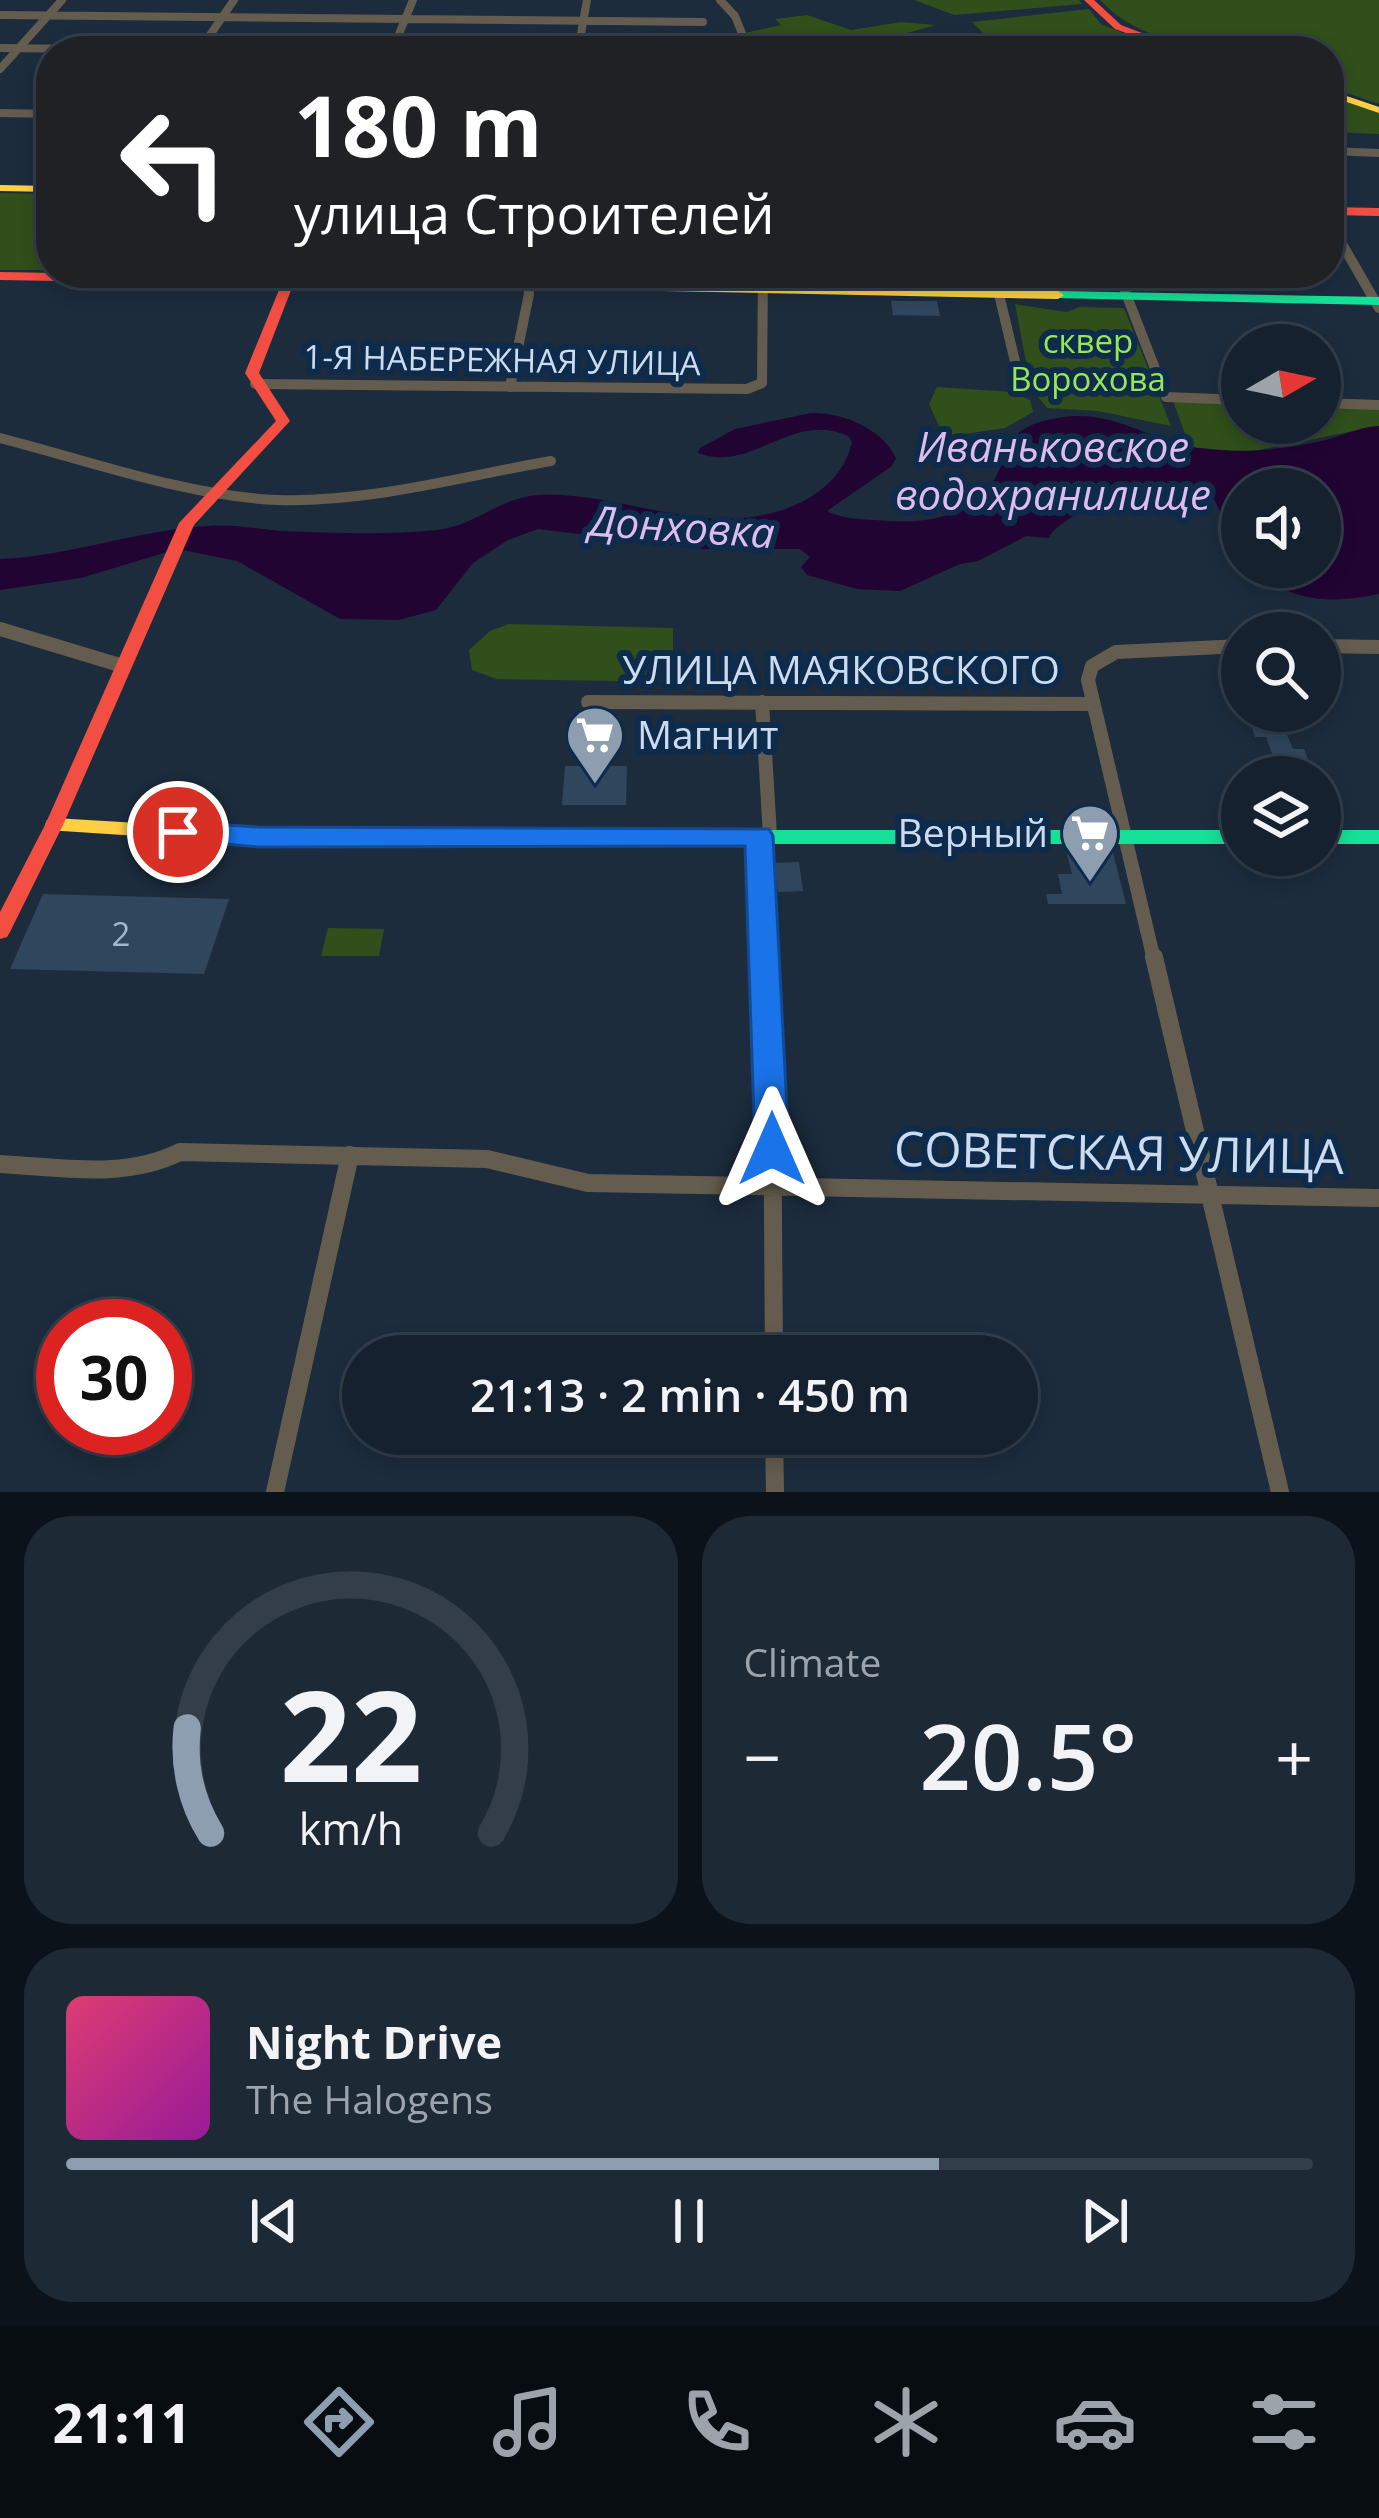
<!DOCTYPE html>
<meta charset="utf-8">
<style>
:root{--surface:#15212e;--page:#1e2936;--text:#f1f3f6;--muted:#9da3aa;--line:#343e4a;--accent:#8e9eb1}
body{margin:0;font-family:"Open Sans",sans-serif;background:var(--page);color:var(--text);height:100vh;display:flex;flex-direction:column;font-size:45px;white-space:nowrap}
*{box-sizing:border-box;margin:0}
p{font-size:39px;color:var(--muted)}
.icon{flex:none;width:66px;height:66px;fill:none;stroke:currentColor;stroke-width:2;stroke-linecap:round;stroke-linejoin:round}
.map{position:relative;height:1492px;overflow:hidden}
.panel{display:flex;flex-direction:column;gap:24px;padding:24px;background:#0c1219;flex:1}
.panel>*{flex:none}
.top-card{position:absolute;left:36px;top:36px;width:1308px;height:252px;border-radius:48px;box-shadow:0 6px 18px #0003,0 0 0 3px var(--line);background:#202124;color:#fff;overflow:hidden}
.needle{width:78px;rotate:81deg}
.fabs{position:absolute;left:1221px;top:324px;display:grid;gap:24px}
.fabs a{display:grid;place-items:center;width:120px;height:120px;border-radius:50%;background:var(--surface);box-shadow:0 6px 18px #0003,0 0 0 3px var(--line);font-size:60px}
.speed{position:absolute;left:36px;top:1299px;display:flex;gap:24px;font-size:60px;font-weight:700;text-align:center}
.speed>*{display:grid;place-content:center;width:156px;height:156px;border-radius:50%;background:var(--surface);box-shadow:0 6px 18px #0003,0 0 0 3px var(--line);line-height:1}
.speed .limit{border:18px solid #d22;background:#fff;color:#111}
.pin{position:absolute;display:grid;place-items:center;width:102px;height:102px;color:#fff;margin:-51px;border:6px solid #fff;border-radius:50%;box-shadow:0 3px 12px #0007}
.me{position:absolute;width:132px;margin:-66px;rotate:0deg;stroke-linejoin:round;filter:drop-shadow(0 0 9px #0008)}
.turn{display:flex;align-items:center;gap:42px;height:252px;padding:0 60px;font-size:54px}
.turn .icon{width:156px;height:156px;stroke-width:2.5}
.turn b{display:block;font-size:84px;line-height:102px}
.big{font-size:90px;font-weight:600;line-height:1.1}
.panel .widget{flex:1;display:flex;flex-direction:column;justify-content:center;gap:18px;min-width:0;padding:0 42px;border-radius:48px;background:var(--page)}
.panel .dial{align-items:center;gap:0}
.dial svg{height:312px;overflow:visible;fill:none;stroke:var(--line);stroke-width:7;stroke-linecap:round;text-anchor:middle}
.dial text{fill:var(--text);stroke:none}
.song{display:flex;align-items:center;gap:36px}
.cover{width:144px;height:144px;border-radius:18px;background:linear-gradient(135deg,hsl(340 70% 55%),hsl(300 70% 35%))}
.played{height:12px;border-radius:6px;background:linear-gradient(90deg,var(--accent) 70%,var(--line) 70%)}
.keys{display:flex;justify-content:space-around;direction:ltr}
.heat{display:flex;justify-content:space-between;align-items:center;font-size:66px;direction:ltr}
.panel .tiles{flex:1;display:grid;gap:24px;grid-template-columns:1fr 1fr}
.widget:last-child{grid-column:span 2}
.trip{position:absolute;left:342px;top:1335px;width:696px;height:120px;border-radius:60px;background:var(--surface);box-shadow:0 6px 18px #0003,0 0 0 3px var(--line);font-weight:600;line-height:120px;text-align:center}
.tabs{display:flex;height:192px;justify-content:space-around;align-items:center;background:#080d12;color:var(--muted)}
.tabs .icon{width:84px;height:84px}
.tabs .selected{color:var(--accent)}
.tabs b{font-size:54px;color:var(--text)}
.map>svg:first-child{display:block}
</style>
<div class="map">
<svg width="1379" height="1492" viewBox="0 0 1379 1492">
<rect width="100%" height="100%" fill="#1c2c3d"/>
<path fill="#304f1a" d="M 914,0 L 1079,0 L 1082,4 L 954,15 Z
M 1100,0 L 1379,0 L 1379,104 L 1329,87 L 1329,51 C 1257,51 1153,58 1100,0 Z
M 1089,9 L 1101,24 L 1168,51 L 952,51 L 991,41 L 972,22 Z
M 807,15 L 851,30 L 901,22 L 936,25 L 878,41 L 894,51 L 766,51 L 748,46 L 745,33 L 781,25 L 775,19 Z
M 1329,96 L 1379,112 L 1379,134 L 1329,132 Z
M 0,193 L 51,194 L 51,263 L 47,270 L 0,270 Z
M 1015,304 L 1066,312 L 1080,307 L 1124,308 L 1171,426 L 1098,411 L 1047,408 L 1031,388 Z
M 937,387 L 1013,392 L 1030,400 L 1033,412 L 1005,428 L 944,437 L 929,404 Z
M 1173,401 L 1242,403 L 1242,423 L 1320,423 L 1320,406 L 1379,408 L 1379,426 L 1248,452 L 1190,447 Z
M 509,624 L 673,628 L 673,682 L 497,679 L 472,670 L 469,650 L 490,631 Z
M 328,928 L 384,929 L 379,956 L 321,956 Z"/>
<path fill="#220433" d="M 811,413 C 842,412 883,429 896,458 L 892,466 L 827,511 C 846,521 869,519 890,521 C 931,524 981,514 999,470 C 1008,447 1011,432 1037,423 C 1110,399 1143,443 1207,449 C 1243,453 1280,450 1317,442 C 1338,438 1357,427 1379,426 L 1379,594 C 1331,604 1289,603 1253,567 L 1320,567 L 1320,489 L 1242,489 L 1242,554 L 1211,494 L 1201,487 C 1180,501 1160,487 1137,488 C 1117,490 1053,523 1049,538 L 1026,536 L 978,561 L 960,564 L 900,591 L 857,589 L 807,575 L 801,567 L 810,557 L 800,549 L 702,549 L 538,529 L 508,540 L 473,563 L 436,610 L 399,620 L 340,619 L 237,561 L 177,549 L 81,578 L 0,590 L 0,559 C 71,556 137,530 208,526 C 233,524 256,529 281,531 C 332,533 387,535 437,530 C 475,526 500,497 539,495 C 618,491 695,535 776,512 C 811,502 844,479 852,442 L 848,436 C 791,410 752,474 698,453 L 700,448 L 735,429 Z"/>
<path fill="#30465c" d="M 891,301 L 937,301 L 940,316 L 893,315 Z
M 1251,725 L 1283,725 L 1293,749 L 1304,749 L 1309,762 L 1296,762 L 1302,777 L 1281,777 L 1266,737 L 1255,737 Z
M 565,766 L 627,766 L 626,805 L 562,805 Z
M 1113,853 L 1126,904 L 1048,904 L 1046,894 L 1062,894 L 1058,874 L 1072,874 L 1067,854 Z
M 799,862 L 803,891 L 778,892 L 774,863 Z
M 43,894 L 229,899 L 204,974 L 10,969 Z"/>
<g fill="none" stroke-linecap="round" stroke-linejoin="round">
<path stroke="#645d4f" stroke-width="8" d="M 720,0 L 735,16 L 749,51
M 0,15 L 703,22
M 0,48 L 274,51
M 199,51 L 234,0
M 392,51 L 413,0
M 578,51 L 587,0
M 0,69 L 62,0
M 0,113 L 51,114
M 1329,151 L 1379,153
M 1329,221 L 1340,240"/>
<path stroke="#645d4f" stroke-width="10" d="M 1338,237 L 1379,308
M 994,273 L 1022,391
M 1118,273 L 1166,397 L 1242,400
M 255,384 L 747,389 L 762,383 L 763,273
M 510,387 L 529,294 L 527,273
M 1320,403 L 1379,405
M 0,438 C 87,460 189,497 278,500 C 368,503 463,476 551,461"/>
<path stroke="#645d4f" stroke-width="14" d="M 0,629 L 123,666
M 1320,646 L 1379,647
M 588,702 L 1093,704
M 762,702 L 770,836
M 759,836 L 766,960
M 1154,960 L 1088,680 L 1092,666 L 1116,652 L 1242,646"/>
<path stroke="#645d4f" stroke-width="18" d="M 766,957 L 772,1078 L 774,1356
M 1154,957 L 1280,1492
M 0,1164 C 61,1167 123,1180 180,1152 L 487,1159 L 588,1183 L 1379,1198
M 774,1434 L 775,1492
M 275,1492 L 350,1155"/>
<path fill="#16e098" fill-rule="evenodd" d="M 1058,291 L 1379,297 L 1379,305 L 1054,298 L 1054,292 Z
M 534,830 L 1242,830 L 1242,844 L 534,844 L 527,842 L 524,837 L 527,832 Z
M 1320,830 L 1379,830 L 1379,844 L 1320,844 Z"/>
<path fill="#ffcf43" fill-rule="evenodd" d="M 1329,90 L 1379,107 L 1379,113 L 1329,96 Z
M 0,185 L 51,186 L 51,192 L 0,191 Z
M 566,282 L 1058,291 L 1064,295 L 1058,299 L 562,289 L 560,286 Z
M 54,818 L 258,830 L 534,830 L 541,832 L 544,837 L 541,842 L 534,844 L 258,844 L 47,830 L 45,825 L 47,820 Z"/>
<path fill="#f24e42" fill-rule="evenodd" d="M 1084,0 L 1094,0 L 1121,25 L 1189,51 L 1175,51 L 1115,29 Z
M 1329,207 L 1379,208 L 1379,216 L 1329,215 Z
M 0,272 L 284,277 L 286,273 L 298,273 L 296,277 L 566,282 L 572,286 L 566,290 L 293,285 L 259,373 L 290,421 L 194,525 L 63,825 L 10,932 L 7,937 L 0,939 L 0,912 L 45,825 L 179,523 L 276,421 L 245,373 L 281,285 L 0,280 Z"/>
</g>
<path fill="#1a73e8" stroke="#114b97" stroke-width="3" d="M 178,822 L 258,827 L 769,829 L 773,836 L 789,1149 L 784,1159 L 772,1163 L 760,1159 L 755,1149 L 745,846 L 258,847 L 168,839 L 164,832 L 168,825 Z"/>
<defs>
<g id="supermarket-pin" transform="scale(3)"><path d="M0 17L-7.5 6A9.5 9.5 0 1 1 7.5 6Z" fill="#8e9eb1" stroke="#0e2b4b"/><path d="M-6-5.5h2.5l.6 2H6L4.5 2H-2.5L-4.4-4H-6ZM-1.5 3.2a1.3 1.3 0 1 0 .1 0ZM3 3.2a1.3 1.3 0 1 0 .1 0Z" fill="#fff"/></g>
</defs>
<g fill-rule="evenodd">
<use href="#supermarket-pin" x="595" y="735"/>
<use href="#supermarket-pin" x="1090" y="833"/>
</g>
<g text-anchor="middle" stroke-width="12" stroke-linejoin="round" paint-order="stroke">
<g font-size="33" fill="#97e753" stroke="#0e2b4b">
<text x="1088" y="353">сквер<tspan x="1088" dy="38">Ворохова</tspan></text>
</g>
<g font-size="33" fill="#cbdcf0" stroke="#0e2b4b">
<text transform="translate(502 360) rotate(1)" y="12">1-Я НАБЕРЕЖНАЯ УЛИЦА</text>
</g>
<g font-size="33" fill="#a4b6cb">
<text x="121" y="946">2</text>
</g>
<g font-size="39" fill="#cbdcf0" stroke="#0e2b4b">
<text x="841" y="684">УЛИЦА МАЯКОВСКОГО</text>
</g>
<g font-size="39" fill="#cbdcf0" stroke="#0e2b4b" text-anchor="start">
<text x="637" y="749">Магнит</text>
<text x="1048" y="847" text-anchor="end">Верный</text>
</g>
<g font-size="42" font-style="italic" fill="#ddbcef" stroke="#0e2b4b">
<text x="1053" y="462">Иваньковское<tspan x="1053" dy="48">водохранилище</tspan></text>
<text transform="translate(682 527) rotate(4)" y="15">Донховка</text>
</g>
<g font-size="48" fill="#cbdcf0" stroke="#0e2b4b">
<text transform="translate(1119 1153) rotate(1)" y="17">СОВЕТСКАЯ УЛИЦА</text>
</g>
</g>
</svg>
<div class="fabs">
<a><svg class="needle" viewBox="-14 -14 28 28"><path d="M0-13l5 13h-10z" fill="#e53935"/><path d="M0 13l5-13h-10z" fill="#9da3aa"/></svg></a>
<a><svg class="icon" aria-label="sound" viewBox="0 0 24 24"><path d="M4 9h4l5-4v14l-5-4H4zM17 9q2 3 0 6"/></svg></a>
<a><svg class="icon" aria-label="search" viewBox="0 0 24 24"><circle cx="10" cy="10" r="6"/><path d="M15 15l6 6"/></svg></a>
<a><svg class="icon" aria-label="layers" viewBox="0 0 24 24"><path d="M12 4l9 5-9 5-9-5zM3 14l9 5 9-5"/></svg></a>
</div>
<div class="speed"><div class="limit">30</div></div>
<div class="pin" style="left:178px;top:832px;background:#d93025"><svg class="icon" aria-label="arrive" viewBox="0 0 24 24"><path d="M6 21V4h12l-3 4 3 4H6"/></svg></div>
<svg class="me" style="left:772px;top:1149px" viewBox="-20 -20 40 40"><path d="M0-17L14 15 0 8-14 15z" fill="#1a73e8" stroke="#fff" stroke-width="4"/></svg>
<div class="trip">21:13 · 2 min · 450 m</div>
<div class="top-card">
<div class="turn"><svg class="icon" aria-label="left" viewBox="0 0 24 24"><path d="M17 20v-9H6M10 6l-5 5 5 5"/></svg><div><b>180 m</b>улица Строителей</div></div>
</div>
</div>
<section class="panel">
<div class="tiles">
<div class="widget dial"><svg viewBox="0 0 100 80">
<path d="M14 69A42 42 0 1 1 86 69"/>
<path d="M14 69A42 42 0 0 1 8 42" stroke="#8e9eb1"/>
<text x="50" y="56" font-size="32" font-weight="700">22</text>
<text x="50" y="72" font-size="11">km/h</text>
</svg></div>
<div class="widget"><p>Climate</p>
<div class="heat"><a>−</a><b class="big">20.5°</b><a>+</a></div>
</div>
<div class="widget">
<div class="song"><i class="cover"></i><div><b>Night Drive</b><p>The Halogens</p></div></div>
<div class="played"></div>
<div class="keys"><svg class="icon" aria-label="previous" viewBox="0 0 24 24"><path d="M18 5L8 12l10 7zM5 5v14"/></svg><svg class="icon" aria-label="pause" viewBox="0 0 24 24"><path d="M8 5v14M16 5v14"/></svg><svg class="icon" aria-label="next" viewBox="0 0 24 24"><path d="M6 5l10 7-10 7zM19 5v14"/></svg></div>
</div>
</div>
</section>
<nav class="tabs">
<b>21:11</b>
<svg class="icon selected" aria-label="directions" viewBox="0 0 24 24"><path d="M12 3l9 9-9 9-9-9zM9 14v-3h6M13 9l2 2-2 2"/></svg>
<svg class="icon" aria-label="music" viewBox="0 0 24 24"><path d="M9 18V5l10-2v13"/><circle cx="6" cy="18" r="3"/><circle cx="16" cy="16" r="3"/></svg>
<svg class="icon" aria-label="phone" viewBox="0 0 24 24"><path d="M5 4h4l2 5-3 2q2 4 5 5l2-3 5 2v4C11 20 4 13 5 4z"/></svg>
<svg class="icon" aria-label="climate" viewBox="0 0 24 24"><path d="M12 3v18M4 7l16 10M4 17L20 7"/></svg>
<svg class="icon" aria-label="car" viewBox="0 0 24 24"><path d="M5 17H2v-5l4-1 3-4h7l3 4 3 1v5h-3M9 17h6M6 11h13"/><circle cx="7" cy="17" r="2"/><circle cx="17" cy="17" r="2"/></svg>
<svg class="icon" aria-label="filters" viewBox="0 0 24 24"><path d="M4 7h16M4 17h16"/><circle cx="9" cy="7" r="2"/><circle cx="15" cy="17" r="2"/></svg>
</nav>
